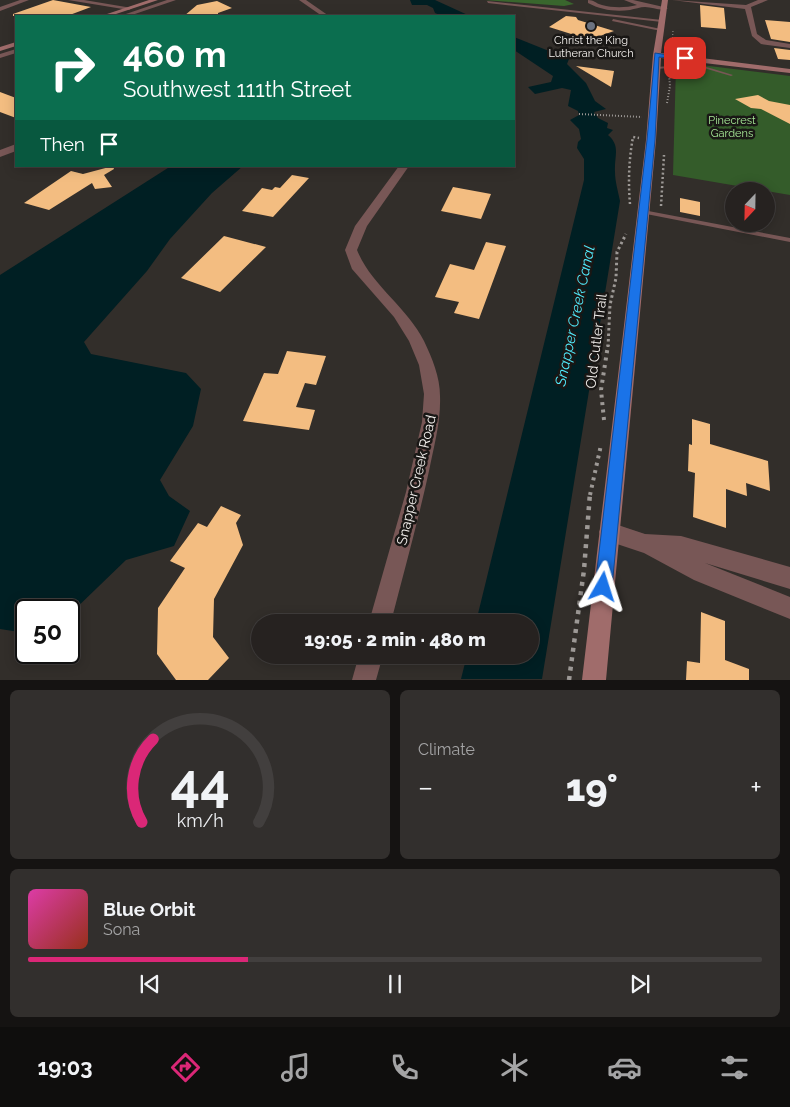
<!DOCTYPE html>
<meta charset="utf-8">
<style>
:root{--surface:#262220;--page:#322f2d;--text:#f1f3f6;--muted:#a4a4a5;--line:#423f3e;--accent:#db2777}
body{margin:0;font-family:Raleway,sans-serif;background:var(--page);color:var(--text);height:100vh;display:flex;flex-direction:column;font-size:19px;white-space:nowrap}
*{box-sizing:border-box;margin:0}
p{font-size:16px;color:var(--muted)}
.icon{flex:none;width:28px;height:28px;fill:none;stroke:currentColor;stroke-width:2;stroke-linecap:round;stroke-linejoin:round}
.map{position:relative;height:680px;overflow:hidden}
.side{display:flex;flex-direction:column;gap:10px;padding:10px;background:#151312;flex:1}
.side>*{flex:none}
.guide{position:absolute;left:15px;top:15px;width:500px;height:152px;border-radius:0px;box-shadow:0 2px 12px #0003,0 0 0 1px var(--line);background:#0b6e4f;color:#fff;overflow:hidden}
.needle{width:32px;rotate:202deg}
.buttons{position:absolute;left:725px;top:182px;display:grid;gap:10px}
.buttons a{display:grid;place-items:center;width:50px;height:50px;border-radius:50%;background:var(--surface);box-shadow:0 2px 12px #0003,0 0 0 1px var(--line);font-size:25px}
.speed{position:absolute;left:15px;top:599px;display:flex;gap:10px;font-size:25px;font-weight:700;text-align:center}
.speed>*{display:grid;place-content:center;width:65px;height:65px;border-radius:50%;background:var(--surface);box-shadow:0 2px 12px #0003,0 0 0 1px var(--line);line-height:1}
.speed .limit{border:2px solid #111;border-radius:8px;background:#fff;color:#111}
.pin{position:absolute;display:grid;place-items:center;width:42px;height:42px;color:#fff;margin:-21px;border-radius:10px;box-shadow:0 2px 8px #0006}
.me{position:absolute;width:55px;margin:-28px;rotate:6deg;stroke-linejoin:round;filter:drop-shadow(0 0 4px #0008)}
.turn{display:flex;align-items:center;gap:18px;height:105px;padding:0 25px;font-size:22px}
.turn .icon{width:65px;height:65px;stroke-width:2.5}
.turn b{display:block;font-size:35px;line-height:42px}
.then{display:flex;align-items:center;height:48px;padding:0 25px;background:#0003;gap:10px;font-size:19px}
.big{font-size:38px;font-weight:800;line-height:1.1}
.side .widget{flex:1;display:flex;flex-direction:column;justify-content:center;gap:8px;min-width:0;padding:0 18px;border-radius:8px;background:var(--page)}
.side .dial{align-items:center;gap:0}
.dial svg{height:130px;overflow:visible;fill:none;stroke:var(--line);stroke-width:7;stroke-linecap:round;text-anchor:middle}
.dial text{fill:var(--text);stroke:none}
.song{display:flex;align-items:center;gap:15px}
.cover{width:60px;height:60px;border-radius:8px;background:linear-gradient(135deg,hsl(320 70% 55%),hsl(10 70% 35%))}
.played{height:5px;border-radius:2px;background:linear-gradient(90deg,var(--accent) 30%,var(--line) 30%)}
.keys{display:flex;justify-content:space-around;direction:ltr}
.heat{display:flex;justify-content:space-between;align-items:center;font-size:28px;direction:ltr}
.side .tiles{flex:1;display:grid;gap:10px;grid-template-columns:1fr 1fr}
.widget:last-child{grid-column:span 2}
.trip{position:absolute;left:251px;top:614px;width:288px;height:50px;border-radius:25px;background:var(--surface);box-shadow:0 2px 12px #0003,0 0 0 1px var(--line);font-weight:800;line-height:50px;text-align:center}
.tab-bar{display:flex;height:80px;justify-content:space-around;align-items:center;background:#0f0e0d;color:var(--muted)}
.tab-bar .icon{width:35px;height:35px}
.tab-bar .active{color:var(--accent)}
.tab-bar b{font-size:22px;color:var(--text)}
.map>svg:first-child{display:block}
</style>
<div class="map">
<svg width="790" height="680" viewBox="0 0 790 680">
<rect width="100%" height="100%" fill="#322e2a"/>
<path fill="#345c2a" d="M 685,63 L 790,76 L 790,195 L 673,175 L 676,65 Z"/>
<path fill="#39662d" d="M 485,0 L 565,0 L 574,4 L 564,6 Z"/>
<path fill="#001f23" d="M 410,0 L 435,0 L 470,16 L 442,16 L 435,13 L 433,8 L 427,5 L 412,5 Z
M 514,37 L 569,59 L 567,64 L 586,83 L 595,101 L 606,109 L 594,112 L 598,118 L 608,123 L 607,128 L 613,130 L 608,135 C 621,146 614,156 615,172 C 615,181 618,191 620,201 L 542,679 L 461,679 L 467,655 L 530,655 L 530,622 L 476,622 L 584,180 L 584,159 L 577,148 L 578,142 L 581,139 L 579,129 L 570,120 L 579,115 L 578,111 L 568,106 L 571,90 L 562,88 L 535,94 L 528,87 L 551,82 L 553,76 L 514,50 Z
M 171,166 L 243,166 L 212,193 L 170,239 L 147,271 L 84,342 L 91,354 L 186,373 L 201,389 L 193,426 L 160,480 L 169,496 L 190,511 L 174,546 L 126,560 L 69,615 L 69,610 L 26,610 L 26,633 L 0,629 L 0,275 Z"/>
<path fill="#f3bd81" d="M 53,0 L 91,7 L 67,16 L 13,16 L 13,14 Z
M 217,1 L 232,8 L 218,13 L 218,16 L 184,16 L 197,5 Z
M 700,5 L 724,8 L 726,29 L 701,27 Z
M 566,16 L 576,17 L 578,20 L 614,31 L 594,38 L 589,36 L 584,38 L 549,27 Z
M 765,20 L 790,22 L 790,42 L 771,39 Z
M 774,48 L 790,50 L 790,60 L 778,59 Z
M 576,66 L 614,71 L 611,87 Z
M 0,92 L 16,98 L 16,118 L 0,112 Z
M 758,95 L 769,101 L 790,105 L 790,124 L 761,109 L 751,108 L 735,99 Z
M 113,166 L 114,169 L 104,175 L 112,187 L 95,189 L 92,183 L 49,210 L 24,203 L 71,171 L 83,174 Z
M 292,175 L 309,178 L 273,217 L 242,211 L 262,188 L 272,190 L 275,187 L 280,188 Z
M 453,187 L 491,194 L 481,219 L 441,211 Z
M 680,198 L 700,202 L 700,216 L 680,212 Z
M 224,236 L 266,247 L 220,292 L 181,278 Z
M 486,242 L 506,246 L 479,319 L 454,313 L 459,302 L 435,297 L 450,264 L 474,270 Z
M 287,351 L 326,356 L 316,385 L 305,383 L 296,407 L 315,410 L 309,430 L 243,421 L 264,373 L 278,374 Z
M 692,419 L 710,424 L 710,444 L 768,461 L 770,491 L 746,483 L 747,496 L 726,489 L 726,528 L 693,517 L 695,473 L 688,471 L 689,444 L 692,445 Z
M 221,506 L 241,515 L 236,523 L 243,545 L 214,599 L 213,637 L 229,658 L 208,680 L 176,680 L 157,654 L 158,608 L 185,568 L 170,561 L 198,523 L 207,527 Z
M 701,612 L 725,621 L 725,660 L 749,669 L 749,680 L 686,680 L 687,661 L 700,663 Z"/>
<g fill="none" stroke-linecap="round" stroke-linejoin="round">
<path stroke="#9d9996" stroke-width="1" stroke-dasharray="1 2" stroke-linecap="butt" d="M 672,47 L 673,31"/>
<path stroke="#9d9996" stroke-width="2" stroke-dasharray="1 2" stroke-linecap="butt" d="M 667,103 L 670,86 L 669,75
M 579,114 L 642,117"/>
<path stroke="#9d9996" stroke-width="2.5" stroke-dasharray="2 2.5" stroke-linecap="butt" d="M 630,204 C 628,181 629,159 633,137 L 639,138
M 661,206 L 664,155"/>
<path stroke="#9d9996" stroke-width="3" stroke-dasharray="2.5 3" stroke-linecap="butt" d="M 608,347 L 610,305 L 616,278 L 617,252 L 626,234"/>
<path stroke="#9d9996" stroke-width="4" stroke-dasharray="3 4.5" stroke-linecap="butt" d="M 604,420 L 601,390 L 608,345
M 590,495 L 601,445"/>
<path stroke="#9d9996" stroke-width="4.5" stroke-dasharray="4 5.5" stroke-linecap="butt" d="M 569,680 L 584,570 L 590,493"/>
<path fill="#785756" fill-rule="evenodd" d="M 487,1 L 662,20 L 664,21 L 662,22 L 488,3 Z
M 613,19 L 661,29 L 663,30 L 661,31 L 612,21 Z
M 697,64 L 733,75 L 731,76 L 697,66 L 656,69 L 654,68 L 656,67 Z
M 643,210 L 790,238 L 790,242 L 641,213 L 641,211 Z"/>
<path fill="#785756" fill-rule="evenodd" d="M 20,0 L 29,0 L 0,11 L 0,7 Z
M 68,0 L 84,0 L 132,8 L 129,10 Z
M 167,0 L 176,0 L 129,16 L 120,16 Z
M 299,0 L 306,0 L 329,16 L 322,16 Z
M 588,0 C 594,0 595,3 602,5 C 613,8 625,8 637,5 L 624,0 L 633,0 L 668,8 C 662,12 653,7 645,7 C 640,7 635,9 630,10 C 615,12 601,10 588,3 Z
M 672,0 L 746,5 L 758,0 L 768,0 L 751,7 L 757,34 L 766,40 L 790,44 L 790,48 L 761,44 L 752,36 L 745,9 Z
M 16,49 L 16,53 L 0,58 L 0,54 Z
M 16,144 L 16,151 L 0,157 L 0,150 Z
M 399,166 L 409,166 L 367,226 L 357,250 C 371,285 407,307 424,341 C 432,358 440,377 440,396 C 441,421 434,446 429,471 C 418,521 404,572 391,622 L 369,622 L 406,492 L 422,422 L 424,394 L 419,365 L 409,341 L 394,317 L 352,269 L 345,250 L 355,226 Z
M 609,522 L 645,534 L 681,536 L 790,567 L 790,589 L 705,563 L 790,597 L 790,619 L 694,580 L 644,553 L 602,539 L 599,532 L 602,525 Z
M 359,655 L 383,655 L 376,680 L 352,680 Z"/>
<path fill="#a06c6b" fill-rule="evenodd" d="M 149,0 L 158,0 L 110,16 L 101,16 Z
M 662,0 L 668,0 L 661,53 L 790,69 L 790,73 L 661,58 L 656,140 L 606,680 L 582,680 L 646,140 L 653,55 Z
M 16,42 L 16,46 L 0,51 L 0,47 Z"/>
</g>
<path fill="#1a73e8" stroke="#114b97" d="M 655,53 L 688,58 L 685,60 L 659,57 L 655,140 L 612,587 L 609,593 L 603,595 L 598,593 L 595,587 L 647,140 Z"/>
<circle fill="#6b7280" stroke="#191715" stroke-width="2" cx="591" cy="26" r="5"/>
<g text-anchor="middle" stroke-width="5" stroke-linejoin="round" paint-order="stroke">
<g font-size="11" fill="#f4f1ee" stroke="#191715">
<text x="591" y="44">Christ the King<tspan x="591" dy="13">Lutheran Church</tspan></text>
</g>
<g font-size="11" fill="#a7e997" stroke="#191715">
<text x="732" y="124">Pinecrest<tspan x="732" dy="13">Gardens</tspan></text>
</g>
<g font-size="14" fill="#f4f1ee" stroke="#191715">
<text transform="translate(596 341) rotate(-83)" y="5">Old Cutler Trail</text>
<text transform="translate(416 480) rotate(-77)" y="5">Snapper Creek Road</text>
</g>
<g font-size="15" font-style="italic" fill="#50ebfc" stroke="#191715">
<text transform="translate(575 316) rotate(-78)" y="5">Snapper Creek Canal</text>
</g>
</g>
</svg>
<div class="buttons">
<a><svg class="needle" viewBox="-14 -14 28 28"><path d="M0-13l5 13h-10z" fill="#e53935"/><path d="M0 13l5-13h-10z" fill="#a4a4a5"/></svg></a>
</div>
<div class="speed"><div class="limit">50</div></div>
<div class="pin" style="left:685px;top:58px;background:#d93025"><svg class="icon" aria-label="arrive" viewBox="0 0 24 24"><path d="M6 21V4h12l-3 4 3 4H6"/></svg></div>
<svg class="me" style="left:603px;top:587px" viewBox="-20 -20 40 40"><path d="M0-17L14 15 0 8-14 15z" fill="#1a73e8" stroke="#fff" stroke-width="4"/></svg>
<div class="trip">19:05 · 2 min · 480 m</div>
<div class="guide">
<div class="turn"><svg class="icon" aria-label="right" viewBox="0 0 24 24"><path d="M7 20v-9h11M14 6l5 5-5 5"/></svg><div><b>460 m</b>Southwest 111th Street</div></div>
<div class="then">Then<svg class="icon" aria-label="arrive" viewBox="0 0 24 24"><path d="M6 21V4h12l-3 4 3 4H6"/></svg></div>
</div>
</div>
<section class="side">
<div class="tiles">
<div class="widget dial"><svg viewBox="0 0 100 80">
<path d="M14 69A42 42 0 1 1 86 69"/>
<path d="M14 69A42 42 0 0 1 21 18" stroke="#db2777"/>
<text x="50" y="56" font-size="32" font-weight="700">44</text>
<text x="50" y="72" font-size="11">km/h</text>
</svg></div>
<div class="widget"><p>Climate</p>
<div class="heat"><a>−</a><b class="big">19°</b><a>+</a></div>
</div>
<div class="widget">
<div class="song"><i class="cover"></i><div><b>Blue Orbit</b><p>Sona</p></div></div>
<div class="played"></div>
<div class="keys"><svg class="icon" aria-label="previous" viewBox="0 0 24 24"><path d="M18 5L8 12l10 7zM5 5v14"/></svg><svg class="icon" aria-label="pause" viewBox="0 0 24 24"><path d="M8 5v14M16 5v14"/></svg><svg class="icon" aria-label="next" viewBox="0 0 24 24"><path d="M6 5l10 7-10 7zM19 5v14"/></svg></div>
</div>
</div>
</section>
<nav class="tab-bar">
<b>19:03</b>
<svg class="icon active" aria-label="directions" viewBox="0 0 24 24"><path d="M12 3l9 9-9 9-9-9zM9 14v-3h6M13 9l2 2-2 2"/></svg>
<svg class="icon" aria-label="music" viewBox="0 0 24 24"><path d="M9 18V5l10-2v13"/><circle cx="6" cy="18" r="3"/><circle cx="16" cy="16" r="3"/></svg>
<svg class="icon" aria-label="phone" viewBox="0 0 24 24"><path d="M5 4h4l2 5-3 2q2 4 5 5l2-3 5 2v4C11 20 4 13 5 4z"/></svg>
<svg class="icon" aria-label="climate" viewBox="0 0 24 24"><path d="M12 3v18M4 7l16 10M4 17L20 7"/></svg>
<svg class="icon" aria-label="car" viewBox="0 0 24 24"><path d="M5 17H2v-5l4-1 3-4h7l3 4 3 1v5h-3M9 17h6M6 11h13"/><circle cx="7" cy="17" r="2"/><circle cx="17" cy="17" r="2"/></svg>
<svg class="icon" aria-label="filters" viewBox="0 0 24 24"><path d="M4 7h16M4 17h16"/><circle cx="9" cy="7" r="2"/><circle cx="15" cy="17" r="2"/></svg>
</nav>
